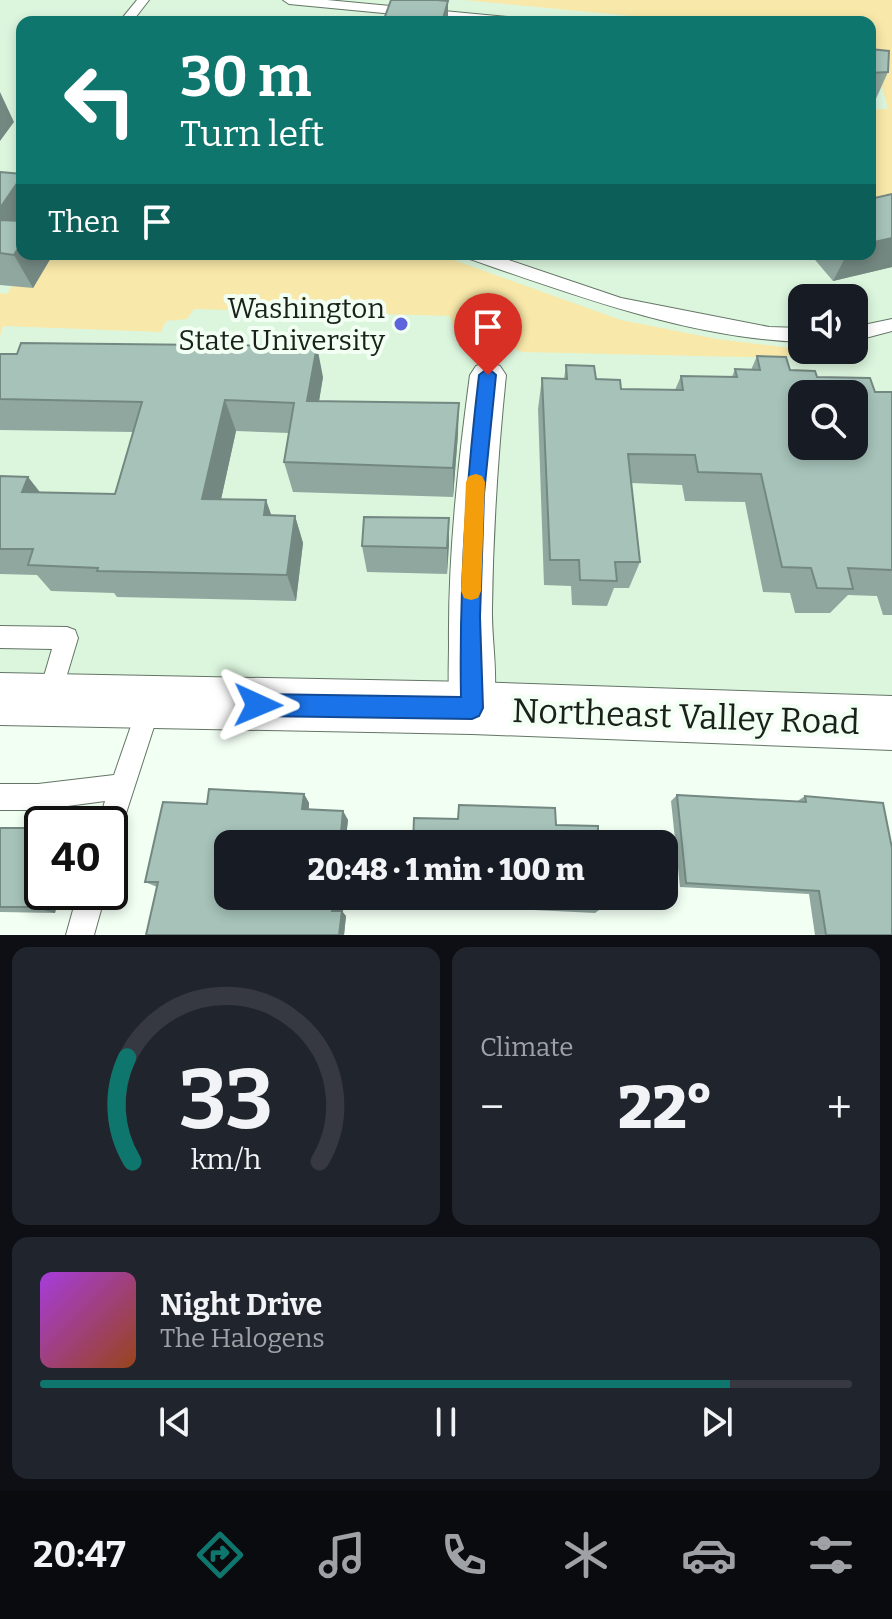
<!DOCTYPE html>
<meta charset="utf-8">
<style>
:root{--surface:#171b24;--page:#20242c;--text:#f1f3f6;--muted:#9ea1a6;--line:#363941;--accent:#0f766e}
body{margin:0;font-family:Bitter,serif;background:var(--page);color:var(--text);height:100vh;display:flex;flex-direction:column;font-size:30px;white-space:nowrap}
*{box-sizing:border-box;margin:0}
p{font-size:26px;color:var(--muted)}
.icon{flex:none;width:44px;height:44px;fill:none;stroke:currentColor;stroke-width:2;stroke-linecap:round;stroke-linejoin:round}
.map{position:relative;height:935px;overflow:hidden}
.details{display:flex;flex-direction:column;gap:12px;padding:12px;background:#0d0f14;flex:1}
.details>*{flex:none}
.guide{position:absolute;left:16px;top:16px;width:860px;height:244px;border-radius:16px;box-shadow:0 4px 12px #0003;background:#0f766e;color:#fff;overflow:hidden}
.controls{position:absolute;left:788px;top:284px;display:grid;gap:16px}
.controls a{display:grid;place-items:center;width:80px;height:80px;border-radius:16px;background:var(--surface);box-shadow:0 4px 12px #0003;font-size:40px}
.speed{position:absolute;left:24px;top:806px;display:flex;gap:16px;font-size:40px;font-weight:700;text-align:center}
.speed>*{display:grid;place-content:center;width:104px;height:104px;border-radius:50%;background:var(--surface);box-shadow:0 4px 12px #0003;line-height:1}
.speed .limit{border:4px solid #111;border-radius:12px;background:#fff;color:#111}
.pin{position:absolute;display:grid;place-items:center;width:68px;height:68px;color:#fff;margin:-82px -34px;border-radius:50% 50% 50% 0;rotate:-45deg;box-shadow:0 0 8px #0007}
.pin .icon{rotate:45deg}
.me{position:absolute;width:88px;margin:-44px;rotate:91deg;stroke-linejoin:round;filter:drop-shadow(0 0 6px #0008)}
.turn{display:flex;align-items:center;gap:28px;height:168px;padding:0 32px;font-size:36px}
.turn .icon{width:104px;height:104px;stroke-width:2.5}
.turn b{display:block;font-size:56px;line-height:68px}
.then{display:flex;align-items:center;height:76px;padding:0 32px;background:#0003;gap:16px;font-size:30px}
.big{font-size:60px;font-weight:800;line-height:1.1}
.details .tile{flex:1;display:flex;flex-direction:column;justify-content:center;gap:12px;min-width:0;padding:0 28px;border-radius:16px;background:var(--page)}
.details .dial{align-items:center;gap:0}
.dial svg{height:208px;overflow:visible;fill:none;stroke:var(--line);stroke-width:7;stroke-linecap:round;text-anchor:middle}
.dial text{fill:var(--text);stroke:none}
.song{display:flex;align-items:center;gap:24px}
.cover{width:96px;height:96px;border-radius:12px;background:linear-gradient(135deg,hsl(280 70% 55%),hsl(20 70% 35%))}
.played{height:8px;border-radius:4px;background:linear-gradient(90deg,var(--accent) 85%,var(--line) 85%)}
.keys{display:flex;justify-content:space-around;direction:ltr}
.heat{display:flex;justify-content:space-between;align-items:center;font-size:44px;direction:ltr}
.details .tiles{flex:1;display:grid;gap:12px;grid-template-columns:1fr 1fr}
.tile:last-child{grid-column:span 2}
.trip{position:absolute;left:214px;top:830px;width:464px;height:80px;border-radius:16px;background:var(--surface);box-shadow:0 4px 12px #0003;font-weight:800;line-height:80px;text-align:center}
.dock{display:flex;height:128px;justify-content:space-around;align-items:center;background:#090b0e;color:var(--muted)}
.dock .icon{width:56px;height:56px}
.dock .current{color:var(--accent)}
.dock b{font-size:36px;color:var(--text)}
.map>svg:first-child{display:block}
</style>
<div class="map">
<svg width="892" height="935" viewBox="0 0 892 935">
<rect width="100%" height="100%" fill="#f2fff3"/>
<path fill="#dcf6de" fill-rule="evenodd" d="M 0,0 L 892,0 L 892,695 L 0,676 ZM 22,22 L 870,22 L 870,254 L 22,254 ZM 802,298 L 854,298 L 854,350 L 802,350 ZM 802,394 L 854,394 L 854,446 L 802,446 Z"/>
<path fill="#f8e8a9" d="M 464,0 L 892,0 L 892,216 L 870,221 L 870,109 L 888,109 L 879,76 L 870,74 L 870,22 L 695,22 Z
M 32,254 L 440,255 L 621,320 L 717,339 L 807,350 L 784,358 L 522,352 L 487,336 L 455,333 L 450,316 L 194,309 L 187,319 L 166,321 L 161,332 L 3,326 L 0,336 L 0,293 L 7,294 Z"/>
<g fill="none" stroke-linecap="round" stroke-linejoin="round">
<g stroke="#637565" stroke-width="2">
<path id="service" d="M 137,0 L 149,0 L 132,22 L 119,22 Z
M 283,0 L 327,0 L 517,18 L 523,22 L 478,22 L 289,4 Z
M 465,254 L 491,254 L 621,298 L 769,327 L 802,328 L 802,342 C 689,338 574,295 467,258 Z
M 892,319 L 892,331 L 854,341 L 854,327 Z
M 0,626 L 67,627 L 75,630 L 78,638 L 57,708 L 49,712 L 41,708 L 37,700 L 52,649 L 0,648 Z
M 149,693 L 157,697 L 161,705 L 119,835 L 110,839 L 110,824 L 98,824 L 105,801 L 38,810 L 0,810 L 0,784 L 38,784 L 114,775 L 141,697 Z
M 78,892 L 106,892 L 94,935 L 66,935 Z"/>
</g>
<g stroke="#637565" stroke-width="2">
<path id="minor" d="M 488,362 L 500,366 L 506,375 C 498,453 493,530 492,608 C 491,645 502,690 488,724 L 472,731 L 456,724 C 446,699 449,672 449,645 C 448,554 458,465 470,375 L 476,366 Z"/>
</g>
<g stroke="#637565" stroke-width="2">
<path id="tertiary" d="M 0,673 L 472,682 L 892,696 L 892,750 L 472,734 L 0,725 Z"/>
</g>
<use href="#service" fill="#fff" fill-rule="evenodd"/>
<use href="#minor" fill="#fff" fill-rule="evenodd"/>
<use href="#tertiary" fill="#fff" fill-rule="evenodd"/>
</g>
<path fill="#8fa79f" d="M 870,49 L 888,72 L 875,101 L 870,101 Z
M 0,172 L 22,254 L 52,256 L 33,288 L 0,285 Z
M 892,194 L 892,267 L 833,281 L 810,254 L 870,254 Z
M 0,354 L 323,377 L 319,401 L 458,434 L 453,497 L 293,492 L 284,462 L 289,433 L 236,431 L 221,499 L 272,516 L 295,516 L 303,543 L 296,601 L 117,597 L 114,593 L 51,591 L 37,575 L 0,574 L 0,476 L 28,477 L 40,492 L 115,494 L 133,432 L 0,430 Z
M 757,356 L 790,370 L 875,392 L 892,392 L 892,615 L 883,615 L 877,596 L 848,595 L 830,613 L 795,613 L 790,593 L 763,592 L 745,502 L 685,501 L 682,485 L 631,483 L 640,562 L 629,588 L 614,588 L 607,606 L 572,605 L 571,586 L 544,585 L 538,409 L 542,378 L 564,379 L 566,365 L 596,379 L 621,389 L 675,390 L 681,376 L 732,377 L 735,369 L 751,370 Z
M 449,518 L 447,574 L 367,572 L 362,546 Z
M 304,794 L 309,803 L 309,809 L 343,811 L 348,820 L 338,911 L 346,916 L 344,935 L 146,935 L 157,887 L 145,882 L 207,804 Z
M 677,795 L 796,802 L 805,796 L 892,935 L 815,935 L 809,894 L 680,887 L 671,801 Z
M 0,828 L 42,892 L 60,892 L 55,913 L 0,912 Z
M 410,899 L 602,908 L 595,913 L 411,904 Z"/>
<path fill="#748882" d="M 448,1 L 448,22 L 442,22 Z
M 0,92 L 14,122 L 0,141 Z
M 22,176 L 22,237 L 0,232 L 0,208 Z
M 892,238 L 892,267 L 833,281 L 847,254 L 870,254 L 870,243 Z
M 22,242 L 22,254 L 50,254 L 52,256 L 33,288 L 14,255 Z
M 317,346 L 323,377 L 314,431 L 307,401 Z
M 225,400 L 236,431 L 215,527 L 202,499 Z
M 459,403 L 458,434 L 453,497 L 453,468 Z
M 28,477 L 50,506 L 22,492 Z
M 266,500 L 276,528 L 264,515 Z
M 295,516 L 303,543 L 296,601 L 287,575 Z
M 449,518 L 449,546 L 447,574 L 447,548 Z
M 304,794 L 309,803 L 308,818 L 302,809 Z
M 343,811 L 348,820 L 345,844 L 340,844 Z
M 42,869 L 42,892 L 60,892 L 55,913 L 32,907 Z
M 334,896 L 339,896 L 337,915 L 332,911 Z
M 342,911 L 346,916 L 344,935 L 339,935 Z"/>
<path fill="#a6c2b9" stroke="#748882" stroke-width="2" fill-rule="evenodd" d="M 391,0 L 437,0 L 448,1 L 442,22 L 383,22 Z
M 870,49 L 889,51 L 888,72 L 870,73 Z
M 0,172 L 22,174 L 22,176 L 0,208 Z
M 892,194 L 892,238 L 870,243 L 870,199 Z
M 0,220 L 22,221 L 22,242 L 14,255 L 0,253 Z
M 21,343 L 317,346 L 307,401 L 459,403 L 453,468 L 284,462 L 294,403 L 225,400 L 202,499 L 266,500 L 264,515 L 295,516 L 287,575 L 97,571 L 98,568 L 28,565 L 33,549 L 0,549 L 0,476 L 28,477 L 22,492 L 115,494 L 142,402 L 0,399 L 0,354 L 17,354 Z
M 757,356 L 786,357 L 790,370 L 815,371 L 817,377 L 870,378 L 875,392 L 892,392 L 892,570 L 848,568 L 853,589 L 817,588 L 811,568 L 782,567 L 761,474 L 698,472 L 695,455 L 628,454 L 640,562 L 615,562 L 617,581 L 580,580 L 579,560 L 550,560 L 542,378 L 567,379 L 566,365 L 594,366 L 596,379 L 620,380 L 621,389 L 683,390 L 681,376 L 737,377 L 735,369 L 760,370 ZM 802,394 L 854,394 L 854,446 L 802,446 Z
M 364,517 L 449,518 L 447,548 L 362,546 Z
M 209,789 L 304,794 L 302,809 L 343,811 L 340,844 L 228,844 L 228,896 L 334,896 L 332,911 L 342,911 L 339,935 L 146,935 L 158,882 L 145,882 L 163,802 L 207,804 Z
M 677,795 L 806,802 L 805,796 L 883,803 L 892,848 L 892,935 L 826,935 L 819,891 L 686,883 Z
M 459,805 L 555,808 L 556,825 L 598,826 L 598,844 L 413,844 L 414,818 L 458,819 Z
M 0,828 L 42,828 L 42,869 L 32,907 L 0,907 Z
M 410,896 L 601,896 L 602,908 L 410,899 Z"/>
<path fill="#1a73e8" stroke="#114b97" stroke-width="2" d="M 488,368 L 496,375 L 484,494 L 480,617 L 483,708 L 479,716 L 472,719 L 258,716 L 250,712 L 247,705 L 250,697 L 258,694 L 461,697 C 459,587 466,484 479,375 Z"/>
<path fill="#f59e0b" d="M 476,474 L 482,476 L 485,482 L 481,591 L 478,598 L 471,600 L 464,598 L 461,591 L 466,482 L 469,476 Z"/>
<circle fill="#5d64dc" stroke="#f2fff3" stroke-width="3" cx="401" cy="324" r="8"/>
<g text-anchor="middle" stroke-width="8" stroke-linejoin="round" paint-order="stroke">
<g font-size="28" fill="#1a211a" stroke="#f2fff3" text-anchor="end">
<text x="385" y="318">Washington<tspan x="385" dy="32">State University</tspan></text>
</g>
<g font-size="34" fill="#1a211a" stroke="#f2fff3">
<text transform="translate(686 716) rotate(2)" y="12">Northeast Valley Road</text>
</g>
</g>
</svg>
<div class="controls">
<a><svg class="icon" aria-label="sound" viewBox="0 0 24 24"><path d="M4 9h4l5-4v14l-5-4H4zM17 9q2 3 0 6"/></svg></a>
<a><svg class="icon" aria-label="search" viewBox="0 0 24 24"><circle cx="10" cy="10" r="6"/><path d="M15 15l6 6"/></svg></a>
</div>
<div class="speed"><div class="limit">40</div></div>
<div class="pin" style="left:488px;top:375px;background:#d93025"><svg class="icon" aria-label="arrive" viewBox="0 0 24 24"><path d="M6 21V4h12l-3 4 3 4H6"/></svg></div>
<svg class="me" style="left:258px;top:705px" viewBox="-20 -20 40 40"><path d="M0-17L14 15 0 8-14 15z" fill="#1a73e8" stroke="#fff" stroke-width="4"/></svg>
<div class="trip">20:48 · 1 min · 100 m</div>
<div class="guide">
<div class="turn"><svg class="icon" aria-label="left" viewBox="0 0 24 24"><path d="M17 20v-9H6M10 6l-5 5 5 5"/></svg><div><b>30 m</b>Turn left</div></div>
<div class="then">Then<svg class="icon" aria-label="arrive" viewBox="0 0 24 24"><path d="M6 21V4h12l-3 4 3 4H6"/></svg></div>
</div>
</div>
<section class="details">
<div class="tiles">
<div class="tile dial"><svg viewBox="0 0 100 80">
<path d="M14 69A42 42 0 1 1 86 69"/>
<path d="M14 69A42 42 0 0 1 12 29" stroke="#0f766e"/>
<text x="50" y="56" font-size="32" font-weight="700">33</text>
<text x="50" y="72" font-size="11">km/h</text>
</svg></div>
<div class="tile"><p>Climate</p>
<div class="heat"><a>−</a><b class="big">22°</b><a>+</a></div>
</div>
<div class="tile">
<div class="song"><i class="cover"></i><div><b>Night Drive</b><p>The Halogens</p></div></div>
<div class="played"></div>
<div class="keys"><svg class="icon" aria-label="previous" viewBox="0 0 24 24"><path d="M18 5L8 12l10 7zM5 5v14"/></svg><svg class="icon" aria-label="pause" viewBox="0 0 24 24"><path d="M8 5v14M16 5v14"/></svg><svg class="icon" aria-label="next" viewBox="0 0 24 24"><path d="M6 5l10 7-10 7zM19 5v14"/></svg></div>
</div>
</div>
</section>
<nav class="dock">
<b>20:47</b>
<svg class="icon current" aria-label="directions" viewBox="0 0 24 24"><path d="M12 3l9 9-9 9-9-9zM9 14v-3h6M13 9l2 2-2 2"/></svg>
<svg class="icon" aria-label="music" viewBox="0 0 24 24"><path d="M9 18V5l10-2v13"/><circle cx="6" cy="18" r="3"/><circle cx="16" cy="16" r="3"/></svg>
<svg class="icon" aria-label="phone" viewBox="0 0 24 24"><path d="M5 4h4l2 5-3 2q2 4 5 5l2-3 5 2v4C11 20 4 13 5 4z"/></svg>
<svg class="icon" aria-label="climate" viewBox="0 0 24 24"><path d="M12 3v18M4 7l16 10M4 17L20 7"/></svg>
<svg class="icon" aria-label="car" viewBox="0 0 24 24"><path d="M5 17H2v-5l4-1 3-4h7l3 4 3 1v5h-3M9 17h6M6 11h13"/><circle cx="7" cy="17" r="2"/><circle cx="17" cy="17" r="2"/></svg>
<svg class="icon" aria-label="filters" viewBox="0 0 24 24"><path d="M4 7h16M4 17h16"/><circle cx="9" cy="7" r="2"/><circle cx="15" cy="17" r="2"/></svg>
</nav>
